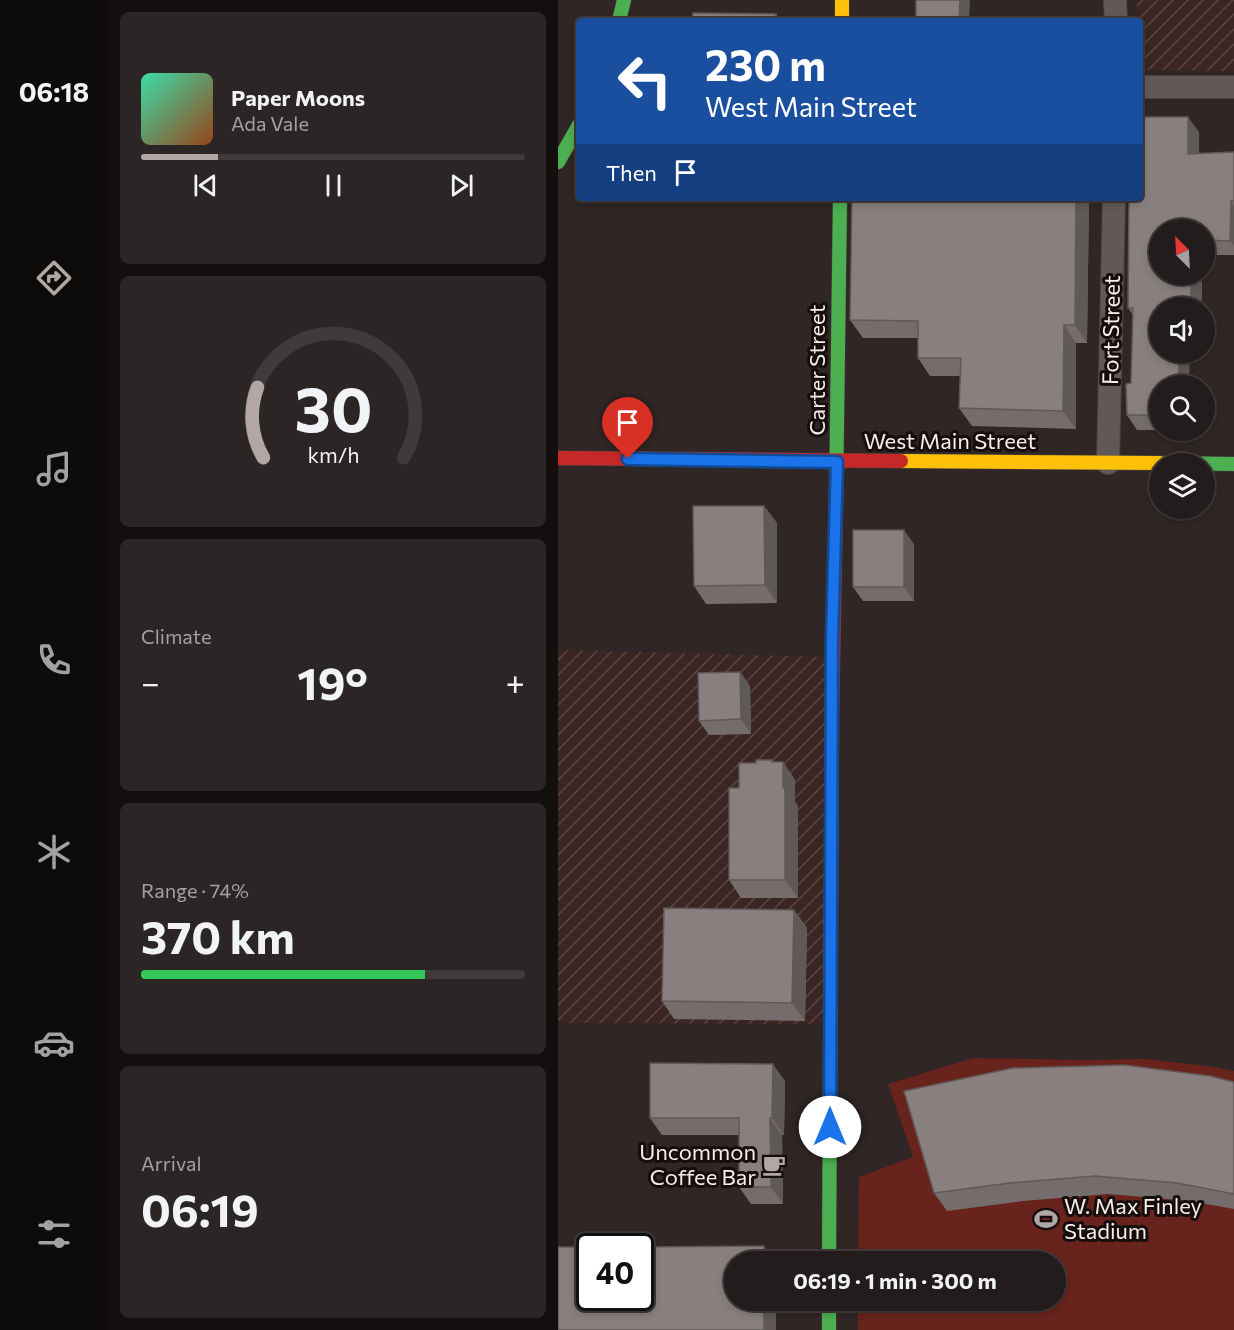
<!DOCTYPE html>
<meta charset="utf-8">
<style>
:root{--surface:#231c1c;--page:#2b2525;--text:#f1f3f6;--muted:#a3a1a3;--line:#403a3b;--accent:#b2a7a6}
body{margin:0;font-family:Commissioner,sans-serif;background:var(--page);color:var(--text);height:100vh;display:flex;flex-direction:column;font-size:22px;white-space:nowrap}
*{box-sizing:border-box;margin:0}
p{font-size:20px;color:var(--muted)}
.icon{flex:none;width:33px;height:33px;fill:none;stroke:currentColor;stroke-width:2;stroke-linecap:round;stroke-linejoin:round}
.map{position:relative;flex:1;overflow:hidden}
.sheet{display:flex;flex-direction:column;gap:12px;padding:12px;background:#130f0f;width:450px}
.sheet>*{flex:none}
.guide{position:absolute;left:18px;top:18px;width:567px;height:183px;border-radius:6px;box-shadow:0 3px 9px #0003,0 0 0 2px var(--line);background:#1a4fa0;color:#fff;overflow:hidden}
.needle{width:39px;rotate:336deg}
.controls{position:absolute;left:591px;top:219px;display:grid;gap:12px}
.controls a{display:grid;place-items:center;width:66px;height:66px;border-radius:50%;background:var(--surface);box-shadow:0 3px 9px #0003,0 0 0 2px var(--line);font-size:30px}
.speed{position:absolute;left:18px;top:1233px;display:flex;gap:12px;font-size:30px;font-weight:700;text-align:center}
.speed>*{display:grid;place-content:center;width:78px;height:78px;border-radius:50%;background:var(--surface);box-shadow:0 3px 9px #0003,0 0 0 2px var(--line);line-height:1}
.speed .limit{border:3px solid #111;border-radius:9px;background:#fff;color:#111}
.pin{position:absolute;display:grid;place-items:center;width:51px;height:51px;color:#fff;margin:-62px -26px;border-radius:50% 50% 50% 0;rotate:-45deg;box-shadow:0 0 6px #0007}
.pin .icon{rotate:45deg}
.me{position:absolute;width:66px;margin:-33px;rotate:0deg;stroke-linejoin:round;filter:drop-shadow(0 0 4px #0008)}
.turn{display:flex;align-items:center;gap:21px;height:126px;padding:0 30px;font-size:27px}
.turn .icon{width:78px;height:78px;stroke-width:2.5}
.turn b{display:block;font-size:42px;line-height:51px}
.then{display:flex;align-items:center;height:57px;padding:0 30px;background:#0003;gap:12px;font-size:22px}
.big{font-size:45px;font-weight:700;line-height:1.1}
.sheet .card{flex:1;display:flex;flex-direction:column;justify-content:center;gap:9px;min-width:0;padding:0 21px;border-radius:9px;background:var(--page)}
.sheet .dial{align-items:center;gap:0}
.dial svg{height:156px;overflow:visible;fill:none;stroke:var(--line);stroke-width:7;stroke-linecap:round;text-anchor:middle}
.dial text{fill:var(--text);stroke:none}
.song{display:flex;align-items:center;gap:18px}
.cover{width:72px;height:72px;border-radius:9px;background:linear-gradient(135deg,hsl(160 70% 55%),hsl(20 70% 35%))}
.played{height:6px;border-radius:3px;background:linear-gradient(90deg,var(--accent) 20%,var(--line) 20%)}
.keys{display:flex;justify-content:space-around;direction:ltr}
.heat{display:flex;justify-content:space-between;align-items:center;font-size:33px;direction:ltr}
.charge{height:9px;border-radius:4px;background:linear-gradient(90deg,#34c759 74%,var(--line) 0)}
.trip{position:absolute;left:166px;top:1251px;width:342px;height:60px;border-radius:30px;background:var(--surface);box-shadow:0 3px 9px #0003,0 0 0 2px var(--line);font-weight:700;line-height:60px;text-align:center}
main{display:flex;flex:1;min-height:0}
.tab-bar{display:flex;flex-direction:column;width:108px;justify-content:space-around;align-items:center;background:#0e0b0b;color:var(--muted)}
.tab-bar .icon{width:42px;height:42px}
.tab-bar .current{color:var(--accent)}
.tab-bar b{font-size:27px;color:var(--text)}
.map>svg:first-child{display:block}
</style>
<main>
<nav class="tab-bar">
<b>06:18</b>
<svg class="icon current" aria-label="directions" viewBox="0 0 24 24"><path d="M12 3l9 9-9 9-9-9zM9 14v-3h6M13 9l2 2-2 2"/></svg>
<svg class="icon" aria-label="music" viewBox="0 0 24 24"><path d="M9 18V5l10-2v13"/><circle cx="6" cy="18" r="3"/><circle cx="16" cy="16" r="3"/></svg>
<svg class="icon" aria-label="phone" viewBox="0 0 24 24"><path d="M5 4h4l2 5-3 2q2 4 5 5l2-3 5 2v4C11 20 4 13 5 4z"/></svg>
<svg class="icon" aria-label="climate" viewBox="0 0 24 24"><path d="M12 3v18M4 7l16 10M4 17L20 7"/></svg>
<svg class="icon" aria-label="car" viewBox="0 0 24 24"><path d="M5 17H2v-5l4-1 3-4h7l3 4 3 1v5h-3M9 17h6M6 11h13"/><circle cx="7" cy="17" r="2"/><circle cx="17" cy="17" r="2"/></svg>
<svg class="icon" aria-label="filters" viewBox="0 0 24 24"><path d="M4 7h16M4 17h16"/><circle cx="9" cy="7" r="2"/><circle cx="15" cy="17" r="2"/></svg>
</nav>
<section class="sheet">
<div class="card">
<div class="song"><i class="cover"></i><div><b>Paper Moons</b><p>Ada Vale</p></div></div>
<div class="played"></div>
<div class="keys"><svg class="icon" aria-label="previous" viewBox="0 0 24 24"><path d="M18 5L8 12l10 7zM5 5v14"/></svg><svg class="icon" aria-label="pause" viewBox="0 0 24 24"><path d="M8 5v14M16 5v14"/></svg><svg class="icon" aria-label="next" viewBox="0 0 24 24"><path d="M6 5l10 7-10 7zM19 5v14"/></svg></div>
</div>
<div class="card dial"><svg viewBox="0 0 100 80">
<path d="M14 69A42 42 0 1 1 86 69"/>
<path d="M14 69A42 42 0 0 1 11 33" stroke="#b2a7a6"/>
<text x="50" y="56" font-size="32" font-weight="700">30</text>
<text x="50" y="72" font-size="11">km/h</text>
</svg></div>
<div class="card"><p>Climate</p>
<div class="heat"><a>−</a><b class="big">19°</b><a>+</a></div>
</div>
<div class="card"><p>Range · 74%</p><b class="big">370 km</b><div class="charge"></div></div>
<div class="card"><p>Arrival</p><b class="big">06:19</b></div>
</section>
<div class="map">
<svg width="676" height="1330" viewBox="0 0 676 1330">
<defs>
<pattern id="industrial-furrows" width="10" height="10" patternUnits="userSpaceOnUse" patternTransform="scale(1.5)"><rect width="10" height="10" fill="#3b2623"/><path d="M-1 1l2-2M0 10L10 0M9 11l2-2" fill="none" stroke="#584643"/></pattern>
</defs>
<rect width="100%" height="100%" fill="#2f2625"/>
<path fill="url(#industrial-furrows)" d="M 579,0 L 676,0 L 676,71 L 582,70 L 582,21 L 579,21 Z
M 0,650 L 274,657 L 272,1024 L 0,1023 Z"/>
<path fill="#68231d" d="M 415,1058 L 524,1060 L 586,1059 L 650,1066 L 676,1071 L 676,1330 L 300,1330 L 300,1301 L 498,1300 L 498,1262 L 300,1261 L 301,1177 L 355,1157 L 330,1084 Z"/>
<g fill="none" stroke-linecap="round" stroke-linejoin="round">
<g stroke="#4c4443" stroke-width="24">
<path id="street" d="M 557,0 L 558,21
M 582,87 L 676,87
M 550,463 L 556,198"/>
</g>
<g stroke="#4c4443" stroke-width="15">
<path id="fast" d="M 61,21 L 66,0
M 0,162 L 21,125
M 601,463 L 676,464
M 278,498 L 282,198
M 271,1262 L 274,706
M 271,1300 L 271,1330"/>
</g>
<g stroke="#4c4443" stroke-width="15">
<path id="slow" d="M 284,0 L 284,21
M 343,461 L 601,463"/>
</g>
<g stroke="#4c4443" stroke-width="15">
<path id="jam" d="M 0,458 L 343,461
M 274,706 L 278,498"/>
</g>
<use href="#street" stroke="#605958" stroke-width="22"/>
<use href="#fast" stroke="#4caf50" stroke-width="14"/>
<use href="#slow" stroke="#ffc107" stroke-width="14"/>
<use href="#jam" stroke="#c62828" stroke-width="14"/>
</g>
<path fill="#756d6c" d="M 641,132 L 641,154 L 676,152 L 676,255 L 646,255 L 646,230 L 602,230 L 602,430 L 579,430 L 569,415 L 573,383 L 575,315 L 570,308 Z
M 294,198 L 531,198 L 529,343 L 518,343 L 518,429 L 414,426 L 401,408 L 402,376 L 372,376 L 360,358 L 360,338 L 305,338 L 292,320 Z
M 206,506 L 219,523 L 219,603 L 148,604 L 136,586 Z
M 356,544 L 356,601 L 305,601 L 295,587 Z
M 182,672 L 192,686 L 193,734 L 151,735 L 141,721 Z
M 214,760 L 216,762 L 225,762 L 237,780 L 237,802 L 240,806 L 240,898 L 183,898 L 171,880 L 181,788 L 198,763 Z
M 236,910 L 249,928 L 247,1021 L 116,1019 L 104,1001 Z
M 227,1081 L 226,1135 L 224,1135 L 225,1204 L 193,1204 L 181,1187 L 181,1135 L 104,1135 L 92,1118 Z
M 676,1082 L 676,1209 L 632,1201 L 550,1194 L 465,1201 L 389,1211 L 376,1193 Z"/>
<path fill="#5f5958" d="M 402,0 L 412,0 L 411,21 L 401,21 Z
M 218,14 L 223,21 L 217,21 Z
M 630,117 L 641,132 L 641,169 L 630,154 Z
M 518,198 L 531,198 L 529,343 L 517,325 Z
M 673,201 L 676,206 L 676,246 L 672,241 Z
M 633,274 L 644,274 L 644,308 L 633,308 Z
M 506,325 L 518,343 L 518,429 L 505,411 Z
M 621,352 L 632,352 L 631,386 L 621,386 Z
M 206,506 L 219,523 L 219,603 L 207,585 Z
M 346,530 L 356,544 L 356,601 L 346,587 Z
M 182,672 L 192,686 L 193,734 L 183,719 Z
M 214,760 L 225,775 L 225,762 L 237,780 L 237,802 L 240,806 L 240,898 L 227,880 L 225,788 L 214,762 Z
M 236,910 L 249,928 L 247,1021 L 234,1003 Z
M 215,1064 L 227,1081 L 226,1135 L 214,1118 Z
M 212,1118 L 224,1135 L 225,1204 L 213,1187 Z
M 206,1246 L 216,1262 L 206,1262 Z
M 206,1300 L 218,1300 L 218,1330 L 206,1330 Z"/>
<path fill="#887f7e" stroke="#5f5958" stroke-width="1.5" d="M 358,0 L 402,0 L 401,21 L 358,21 Z
M 135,13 L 218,14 L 217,21 L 108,21 L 108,20 L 134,20 Z
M 582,117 L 630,117 L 630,154 L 676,152 L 676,201 L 673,201 L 672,241 L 646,240 L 646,230 L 602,230 L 602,274 L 633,274 L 633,308 L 602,308 L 602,352 L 621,352 L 621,386 L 602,386 L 602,415 L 569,415 L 568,384 L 573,383 L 575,308 L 570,308 L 571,198 L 582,198 Z
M 294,198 L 518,198 L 517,325 L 506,325 L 505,411 L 401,408 L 403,358 L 360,358 L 360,321 L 292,320 Z
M 135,506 L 206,506 L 207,585 L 136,586 Z
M 295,530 L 346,530 L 346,587 L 295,587 Z
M 182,672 L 183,719 L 141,721 L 140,673 Z
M 198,760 L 214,760 L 214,762 L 225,762 L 225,788 L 227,788 L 227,880 L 171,880 L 171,788 L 181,788 L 181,763 L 198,763 Z
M 106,908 L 236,910 L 234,1003 L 104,1001 Z
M 92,1063 L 215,1064 L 214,1118 L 212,1118 L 213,1187 L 181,1187 L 181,1118 L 92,1118 Z
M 566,1065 L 652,1076 L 676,1082 L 676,1194 L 619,1183 L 537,1176 L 452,1183 L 376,1193 L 346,1091 L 455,1068 Z
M 206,1246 L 206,1262 L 177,1262 L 177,1300 L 206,1300 L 206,1330 L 0,1330 L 0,1247 L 32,1247 L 32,1298 L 82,1298 L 82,1247 Z"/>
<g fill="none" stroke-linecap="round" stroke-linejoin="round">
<g stroke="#114b97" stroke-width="15">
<path id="route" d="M 70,459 L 279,462 L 274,639 L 272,1127"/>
</g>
<use href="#route" stroke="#1a73e8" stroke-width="10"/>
</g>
<defs>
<g id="cafe-bare" transform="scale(1.8)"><path d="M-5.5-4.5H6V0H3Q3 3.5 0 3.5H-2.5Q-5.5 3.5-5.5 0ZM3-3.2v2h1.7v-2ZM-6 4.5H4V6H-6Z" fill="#b2a7a6" stroke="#160e0d" stroke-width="2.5" paint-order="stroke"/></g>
<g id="stadium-bare" transform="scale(1.8)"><path d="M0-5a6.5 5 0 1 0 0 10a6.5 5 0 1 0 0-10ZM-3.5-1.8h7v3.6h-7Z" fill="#b2a7a6" stroke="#160e0d" stroke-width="2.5" paint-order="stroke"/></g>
</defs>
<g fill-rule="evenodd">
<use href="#cafe-bare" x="216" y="1165"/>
<use href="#stadium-bare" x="488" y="1219"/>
</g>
<g text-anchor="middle" stroke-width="6" stroke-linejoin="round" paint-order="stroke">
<g font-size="22" fill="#f8edeb" stroke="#160e0d">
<text transform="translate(553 330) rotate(-89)" y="8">Fort Street</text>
<text transform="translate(259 370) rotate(-90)" y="8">Carter Street</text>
<text x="392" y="449">West Main Street</text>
</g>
<g font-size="22" fill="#f8edeb" stroke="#160e0d" text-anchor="end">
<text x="198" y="1160">Uncommon<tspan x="198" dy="25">Coffee Bar</tspan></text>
<text x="506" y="1214" text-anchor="start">W. Max Finley<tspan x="506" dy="25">Stadium</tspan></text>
</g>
</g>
</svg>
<div class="controls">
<a><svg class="needle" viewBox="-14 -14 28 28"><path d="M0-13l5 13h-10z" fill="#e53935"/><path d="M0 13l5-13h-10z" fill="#a3a1a3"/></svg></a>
<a><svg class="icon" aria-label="sound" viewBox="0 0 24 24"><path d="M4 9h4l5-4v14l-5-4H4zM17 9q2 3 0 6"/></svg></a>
<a><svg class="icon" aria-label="search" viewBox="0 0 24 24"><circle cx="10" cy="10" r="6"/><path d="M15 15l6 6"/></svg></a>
<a><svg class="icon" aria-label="layers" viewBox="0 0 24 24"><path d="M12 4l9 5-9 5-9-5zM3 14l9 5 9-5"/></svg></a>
</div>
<div class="speed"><div class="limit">40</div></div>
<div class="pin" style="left:70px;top:459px;background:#d93025"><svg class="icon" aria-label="arrive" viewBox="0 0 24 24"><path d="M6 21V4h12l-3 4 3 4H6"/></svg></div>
<svg class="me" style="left:272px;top:1127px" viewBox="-20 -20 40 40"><circle r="19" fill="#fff"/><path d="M0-13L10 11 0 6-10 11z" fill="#1a73e8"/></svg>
<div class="trip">06:19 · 1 min · 300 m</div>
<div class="guide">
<div class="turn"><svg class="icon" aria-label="left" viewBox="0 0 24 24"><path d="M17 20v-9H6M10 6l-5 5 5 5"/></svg><div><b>230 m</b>West Main Street</div></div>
<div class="then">Then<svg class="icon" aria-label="arrive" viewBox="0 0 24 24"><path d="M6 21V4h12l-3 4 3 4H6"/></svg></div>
</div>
</div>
</main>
